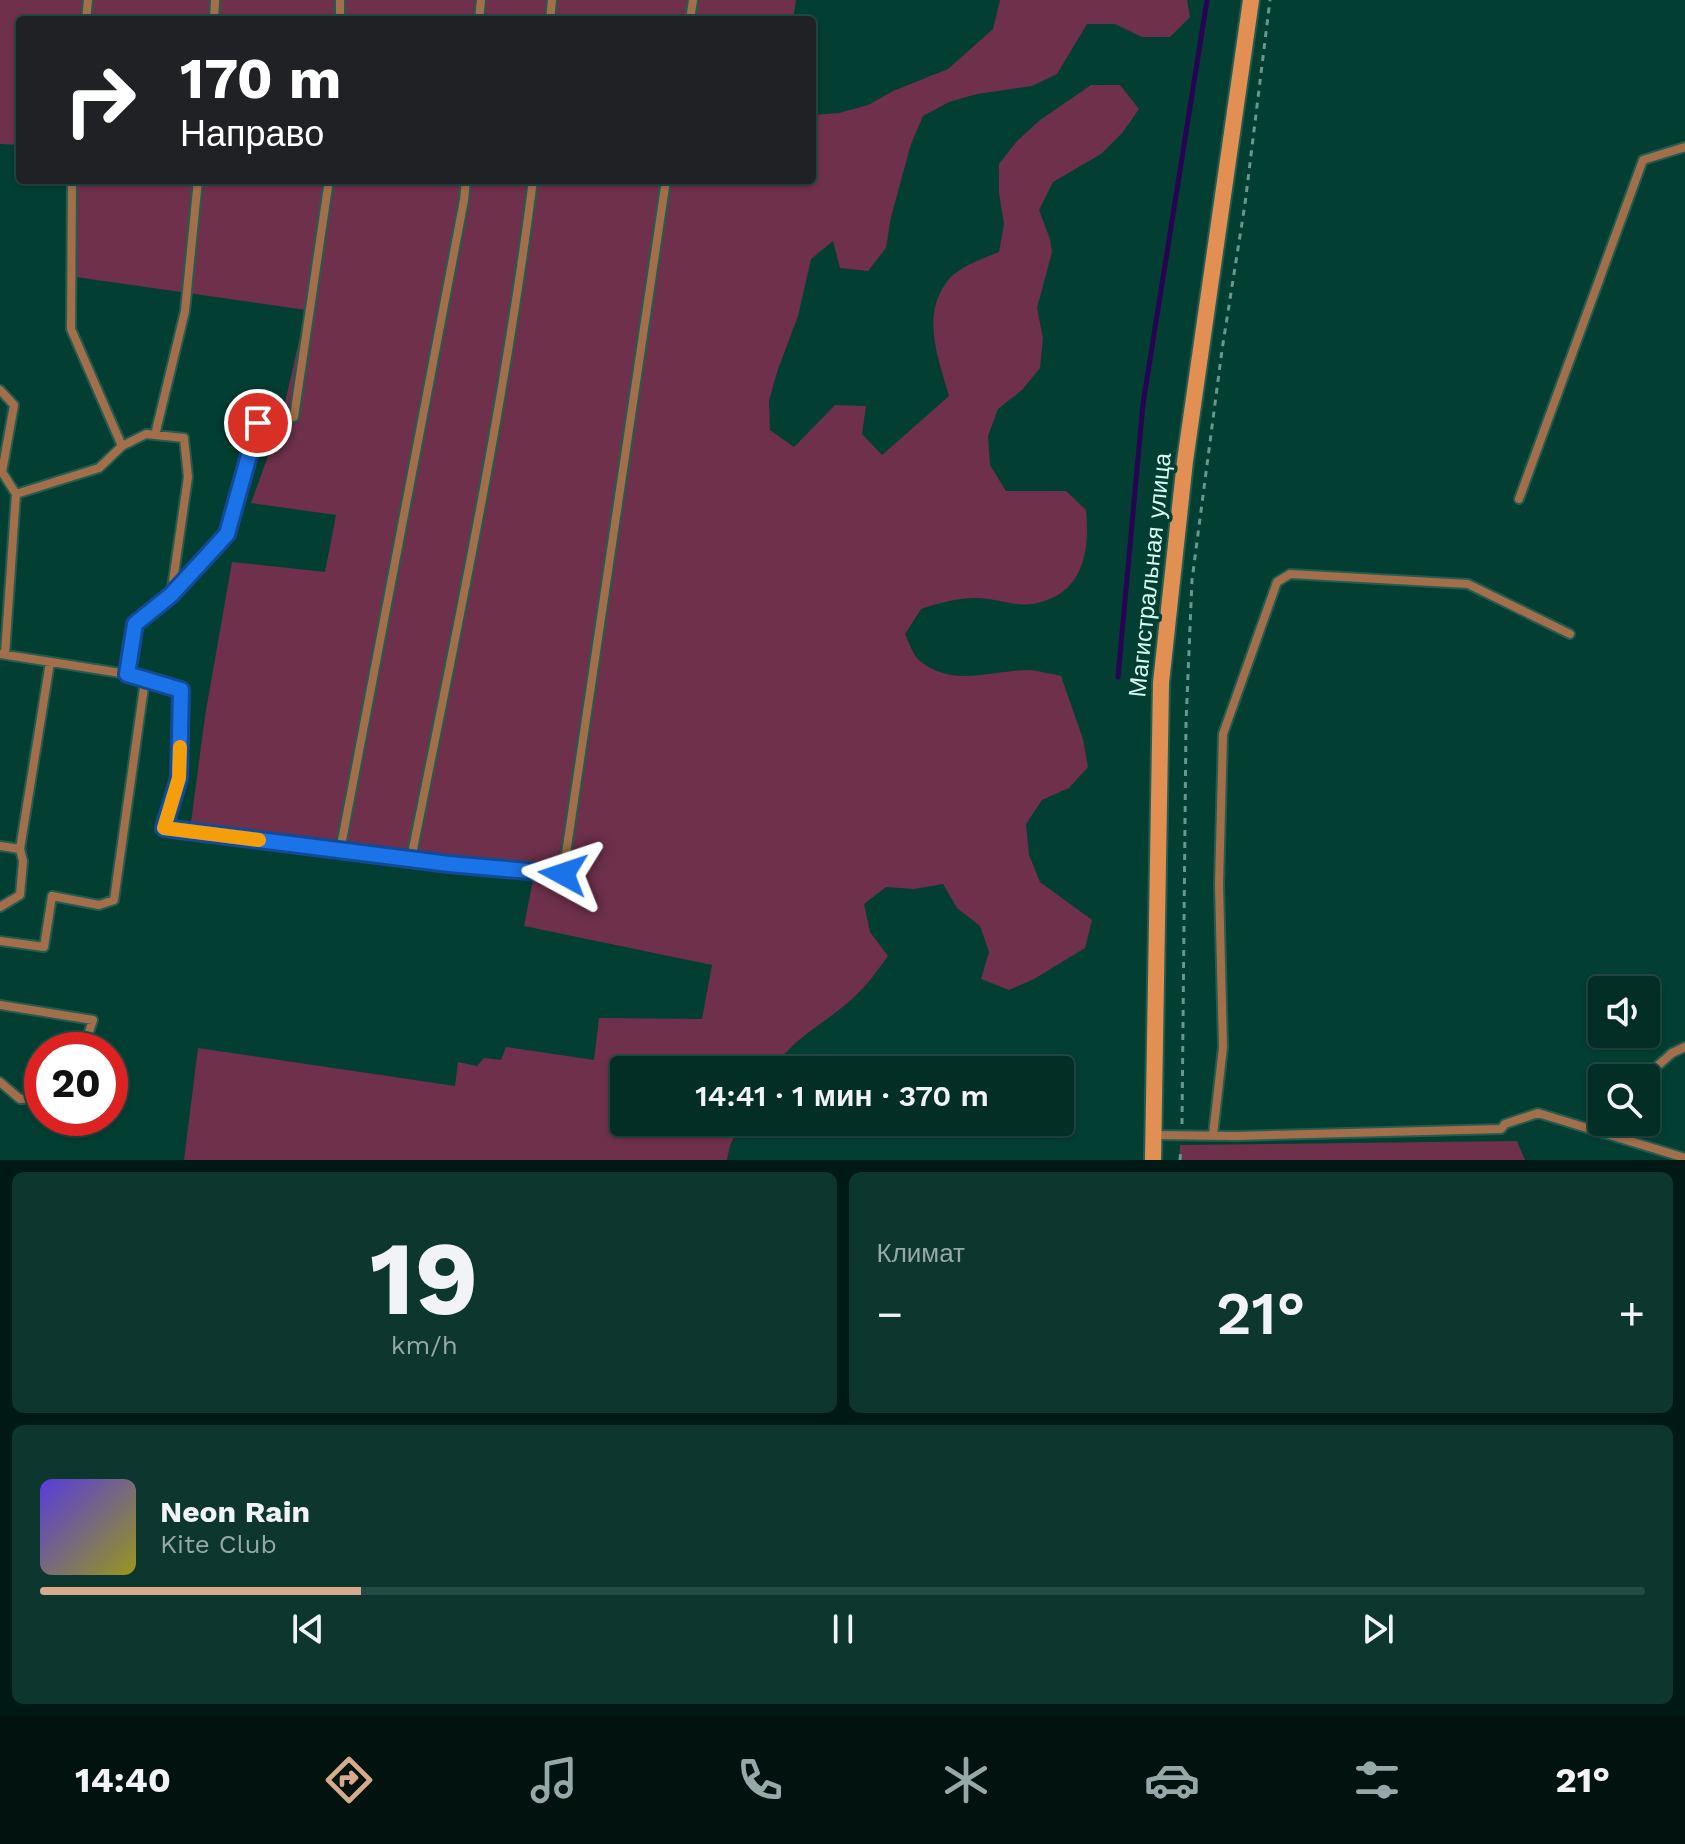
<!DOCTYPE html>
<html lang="ru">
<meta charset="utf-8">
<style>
:root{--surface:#022e26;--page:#0c362e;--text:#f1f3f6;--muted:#96a8a7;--line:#234a43;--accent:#d6ab8b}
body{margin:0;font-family:"Work Sans",sans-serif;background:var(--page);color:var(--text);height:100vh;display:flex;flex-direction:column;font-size:30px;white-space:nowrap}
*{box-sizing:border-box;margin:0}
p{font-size:26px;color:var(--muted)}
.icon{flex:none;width:44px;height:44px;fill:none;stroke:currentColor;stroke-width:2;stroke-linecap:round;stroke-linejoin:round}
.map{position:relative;height:1160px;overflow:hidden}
.side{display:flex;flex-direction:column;gap:12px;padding:12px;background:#011915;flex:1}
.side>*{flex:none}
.guide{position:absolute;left:16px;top:16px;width:800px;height:168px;border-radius:8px;box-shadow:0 2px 6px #0004,0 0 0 2px var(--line);background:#202124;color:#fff;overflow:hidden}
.buttons{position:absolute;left:1588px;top:976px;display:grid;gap:16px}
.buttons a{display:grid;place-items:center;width:72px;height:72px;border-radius:8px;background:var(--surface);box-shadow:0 2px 6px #0004,0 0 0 2px var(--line);font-size:40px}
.speed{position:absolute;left:24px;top:1032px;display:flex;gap:16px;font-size:40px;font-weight:700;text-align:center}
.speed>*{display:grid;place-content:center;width:104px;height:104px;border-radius:50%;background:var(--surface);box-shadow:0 2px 6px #0004,0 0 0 2px var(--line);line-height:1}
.speed .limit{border:12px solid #d22;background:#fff;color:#111}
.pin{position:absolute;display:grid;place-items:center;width:68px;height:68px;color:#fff;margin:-34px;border:4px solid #fff;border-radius:50%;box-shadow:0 2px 8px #0007}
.me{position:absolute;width:88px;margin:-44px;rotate:275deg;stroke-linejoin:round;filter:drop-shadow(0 0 6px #0008)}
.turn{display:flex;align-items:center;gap:28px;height:168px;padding:0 32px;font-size:36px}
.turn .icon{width:104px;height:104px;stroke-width:2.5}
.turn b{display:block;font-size:56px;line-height:68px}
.big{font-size:60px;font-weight:600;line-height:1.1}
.side .card{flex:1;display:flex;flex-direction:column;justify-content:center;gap:12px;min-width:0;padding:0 28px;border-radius:12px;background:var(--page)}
.side .dial{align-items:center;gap:0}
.dial b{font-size:104px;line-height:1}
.song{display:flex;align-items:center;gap:24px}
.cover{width:96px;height:96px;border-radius:12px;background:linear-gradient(135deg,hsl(250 70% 55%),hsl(60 70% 35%))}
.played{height:8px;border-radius:4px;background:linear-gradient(90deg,var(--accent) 20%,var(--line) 20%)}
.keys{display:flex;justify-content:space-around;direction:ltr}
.heat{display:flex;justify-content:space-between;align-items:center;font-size:44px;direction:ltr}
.side .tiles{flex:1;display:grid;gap:12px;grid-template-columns:1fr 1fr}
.card:last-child{grid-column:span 2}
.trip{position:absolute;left:610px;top:1056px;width:464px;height:80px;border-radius:8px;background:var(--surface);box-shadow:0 2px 6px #0004,0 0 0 2px var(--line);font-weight:600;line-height:80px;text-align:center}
.dock{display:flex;height:128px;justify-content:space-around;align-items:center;background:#01120f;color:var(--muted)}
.dock .icon{width:56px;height:56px}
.dock .active{color:var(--accent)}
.dock b{font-size:36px;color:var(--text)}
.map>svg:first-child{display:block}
</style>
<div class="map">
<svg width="1685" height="1160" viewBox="0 0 1685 1160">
<rect width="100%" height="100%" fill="#033e32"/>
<path fill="#6e304b" d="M 0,0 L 796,0 L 793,20 L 20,20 L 20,145 L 0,144 Z
M 1000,0 L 1187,0 L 1190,17 L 1170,37 L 1142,37 L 1115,24 L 1087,24 L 1057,74 L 1032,86 L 977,94 L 949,102 L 923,116 L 911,144 L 891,217 L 886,248 L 868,271 L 840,268 L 833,241 L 811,259 L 798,316 L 777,372 L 769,401 L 770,430 L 794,447 L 835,405 L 866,406 L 862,434 L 882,455 L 949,396 C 939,360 921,317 946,283 C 957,267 982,259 999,252 L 1004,224 L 999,193 L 999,164 L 1017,141 L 1040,120 L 1091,85 L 1120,85 L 1139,109 L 1123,132 L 1101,154 L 1053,182 L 1039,210 L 1050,239 L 1052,252 L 1037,308 L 1043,338 L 1040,368 L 1022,390 L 998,409 L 988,436 L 990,465 L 1006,491 L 1066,491 L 1086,510 C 1090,550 1084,593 1037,603 C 1017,608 996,598 976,598 C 956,598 939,603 921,609 L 905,634 C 909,642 913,656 920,661 C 953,688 993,670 1030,670 C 1040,671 1051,674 1061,676 L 1083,739 L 1088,767 L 1069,788 L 1042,800 L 1026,824 L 1029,855 L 1040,882 L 1092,920 L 1085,948 L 1034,979 L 1009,990 L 981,979 L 989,952 L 980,926 L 957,908 L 943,884 L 914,889 L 886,887 L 864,904 L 870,932 L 888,956 C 877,971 866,987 852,999 C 822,1026 796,1035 772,1070 L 624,1070 L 624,1122 L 742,1122 L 730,1145 L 727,1160 L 184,1160 L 198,1048 L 455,1086 L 458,1062 L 477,1066 L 484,1058 L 501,1060 L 506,1047 L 594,1060 L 599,1018 L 702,1019 L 712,965 L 524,926 L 533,880 L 531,866 L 191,822 L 205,716 L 232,562 L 325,572 L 336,515 L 251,503 L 281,420 L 306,310 L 76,277 L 72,180 L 812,180 L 812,115 L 839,113 L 868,105 L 893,91 L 948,69 L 993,29 Z
M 1517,1141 L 1525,1160 L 1179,1160 L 1180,1145 Z"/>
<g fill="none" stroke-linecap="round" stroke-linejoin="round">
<path stroke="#270453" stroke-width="5" d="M 1118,677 L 1143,404 L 1207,0"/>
<g stroke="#255c50" stroke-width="12">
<path id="service" d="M 86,20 L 88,0
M 214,20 L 215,0
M 340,20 L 340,0
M 479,20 L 481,0
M 550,20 L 552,0
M 690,20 L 693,0
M 72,180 L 71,329 L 122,446
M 0,390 L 14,405 L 2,472 L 16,494
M 155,435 L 185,311 L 198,180
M 1519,499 L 1643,160 L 1685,147
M 171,595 L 227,534 L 258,423 L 294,417 L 329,180
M 0,654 L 127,674 L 181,690 L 179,778 L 164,828 L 449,864 L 563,874 L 666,180
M 5,654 L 16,494 L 99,468 L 122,446 L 146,434 L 184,438 L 188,477 L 171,595 L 135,624 L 127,674
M 0,846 L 20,849 L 23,861 L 20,895 L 0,907
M 20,849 L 50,662
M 340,851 L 464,200 L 466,180
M 411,859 C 456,634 504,408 533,180
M 0,941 L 44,947 L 52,896 L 99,905 L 114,900 L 145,680
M 0,1005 L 93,1020 L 83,1050
M 1644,1078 L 1672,1053 L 1685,1047
M 0,1082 L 20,1099 L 42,1098
M 1154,1135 L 1236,1136 L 1501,1129 L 1505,1124 L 1538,1113 L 1685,1158
M 1213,1135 L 1223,1047 L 1219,884 L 1223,734 L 1277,582 L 1290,574 L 1468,584 L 1570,634
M 1622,1137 L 1627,1122"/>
</g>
<g stroke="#255c50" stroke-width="20">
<path id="secondary" d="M 1153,1160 L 1161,683 L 1185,461 L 1251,0"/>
</g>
<path stroke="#68978c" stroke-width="3" stroke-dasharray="6 6" stroke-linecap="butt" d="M 1182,1124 L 1186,723 L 1192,580 L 1222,350 L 1245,204 L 1270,0
M 1180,1160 L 1181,1148"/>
<use href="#service" stroke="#a36f4b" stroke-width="8"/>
<use href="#secondary" stroke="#e28f53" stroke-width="16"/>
</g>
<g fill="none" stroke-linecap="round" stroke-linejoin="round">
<g stroke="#114b97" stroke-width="20">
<path id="route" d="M 258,423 L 227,534 L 171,595 L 135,624 L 127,674 L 181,690 L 179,778 L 164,828 L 449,864 L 563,874"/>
</g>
<use href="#route" stroke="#1a73e8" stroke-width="14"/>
<path stroke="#f59e0b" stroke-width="14" d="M 180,747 L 179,778 L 164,828 L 259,840"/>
</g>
<g text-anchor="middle" stroke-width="7" stroke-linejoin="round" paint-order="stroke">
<g font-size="24" fill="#d8faef" stroke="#033e32">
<text transform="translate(1150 575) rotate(-84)" y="8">Магистральная улица</text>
</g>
</g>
</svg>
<div class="buttons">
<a><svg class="icon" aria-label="sound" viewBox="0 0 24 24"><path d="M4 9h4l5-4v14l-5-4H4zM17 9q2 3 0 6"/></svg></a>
<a><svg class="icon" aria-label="search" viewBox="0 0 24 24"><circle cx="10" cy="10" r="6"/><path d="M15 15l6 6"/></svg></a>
</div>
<div class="speed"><div class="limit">20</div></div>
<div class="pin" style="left:258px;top:423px;background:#d93025"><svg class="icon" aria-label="arrive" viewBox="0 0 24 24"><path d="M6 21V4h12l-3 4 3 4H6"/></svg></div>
<svg class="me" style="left:563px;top:874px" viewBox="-20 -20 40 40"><path d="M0-17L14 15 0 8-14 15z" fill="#1a73e8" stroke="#fff" stroke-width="4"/></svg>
<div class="trip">14:41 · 1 мин · 370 m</div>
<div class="guide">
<div class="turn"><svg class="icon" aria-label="right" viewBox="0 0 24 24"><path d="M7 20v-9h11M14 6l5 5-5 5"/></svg><div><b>170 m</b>Направо</div></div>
</div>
</div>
<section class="side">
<div class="tiles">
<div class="card dial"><b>19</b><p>km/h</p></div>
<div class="card"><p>Климат</p>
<div class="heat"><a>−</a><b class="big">21°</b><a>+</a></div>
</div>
<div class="card">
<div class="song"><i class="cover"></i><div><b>Neon Rain</b><p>Kite Club</p></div></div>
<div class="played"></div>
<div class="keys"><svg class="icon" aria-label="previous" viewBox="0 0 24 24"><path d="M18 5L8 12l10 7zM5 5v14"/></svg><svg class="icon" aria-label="pause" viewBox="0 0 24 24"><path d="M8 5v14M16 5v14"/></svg><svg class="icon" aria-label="next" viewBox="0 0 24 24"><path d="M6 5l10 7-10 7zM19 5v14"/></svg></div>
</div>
</div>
</section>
<nav class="dock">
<b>14:40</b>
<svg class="icon active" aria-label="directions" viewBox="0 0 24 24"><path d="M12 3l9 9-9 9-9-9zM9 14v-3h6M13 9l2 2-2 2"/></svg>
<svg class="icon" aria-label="music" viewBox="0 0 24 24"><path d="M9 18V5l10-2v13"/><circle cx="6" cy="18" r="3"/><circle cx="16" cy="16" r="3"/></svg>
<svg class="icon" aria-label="phone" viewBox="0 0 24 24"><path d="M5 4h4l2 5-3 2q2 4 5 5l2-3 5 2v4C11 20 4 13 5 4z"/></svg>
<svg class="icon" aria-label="climate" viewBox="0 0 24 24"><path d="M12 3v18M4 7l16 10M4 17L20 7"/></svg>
<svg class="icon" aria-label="car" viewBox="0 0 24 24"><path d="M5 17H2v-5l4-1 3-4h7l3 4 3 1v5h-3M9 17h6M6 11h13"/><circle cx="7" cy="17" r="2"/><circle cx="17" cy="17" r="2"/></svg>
<svg class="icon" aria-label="filters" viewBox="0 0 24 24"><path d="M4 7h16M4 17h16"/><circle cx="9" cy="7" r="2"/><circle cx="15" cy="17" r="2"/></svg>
<b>21°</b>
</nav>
